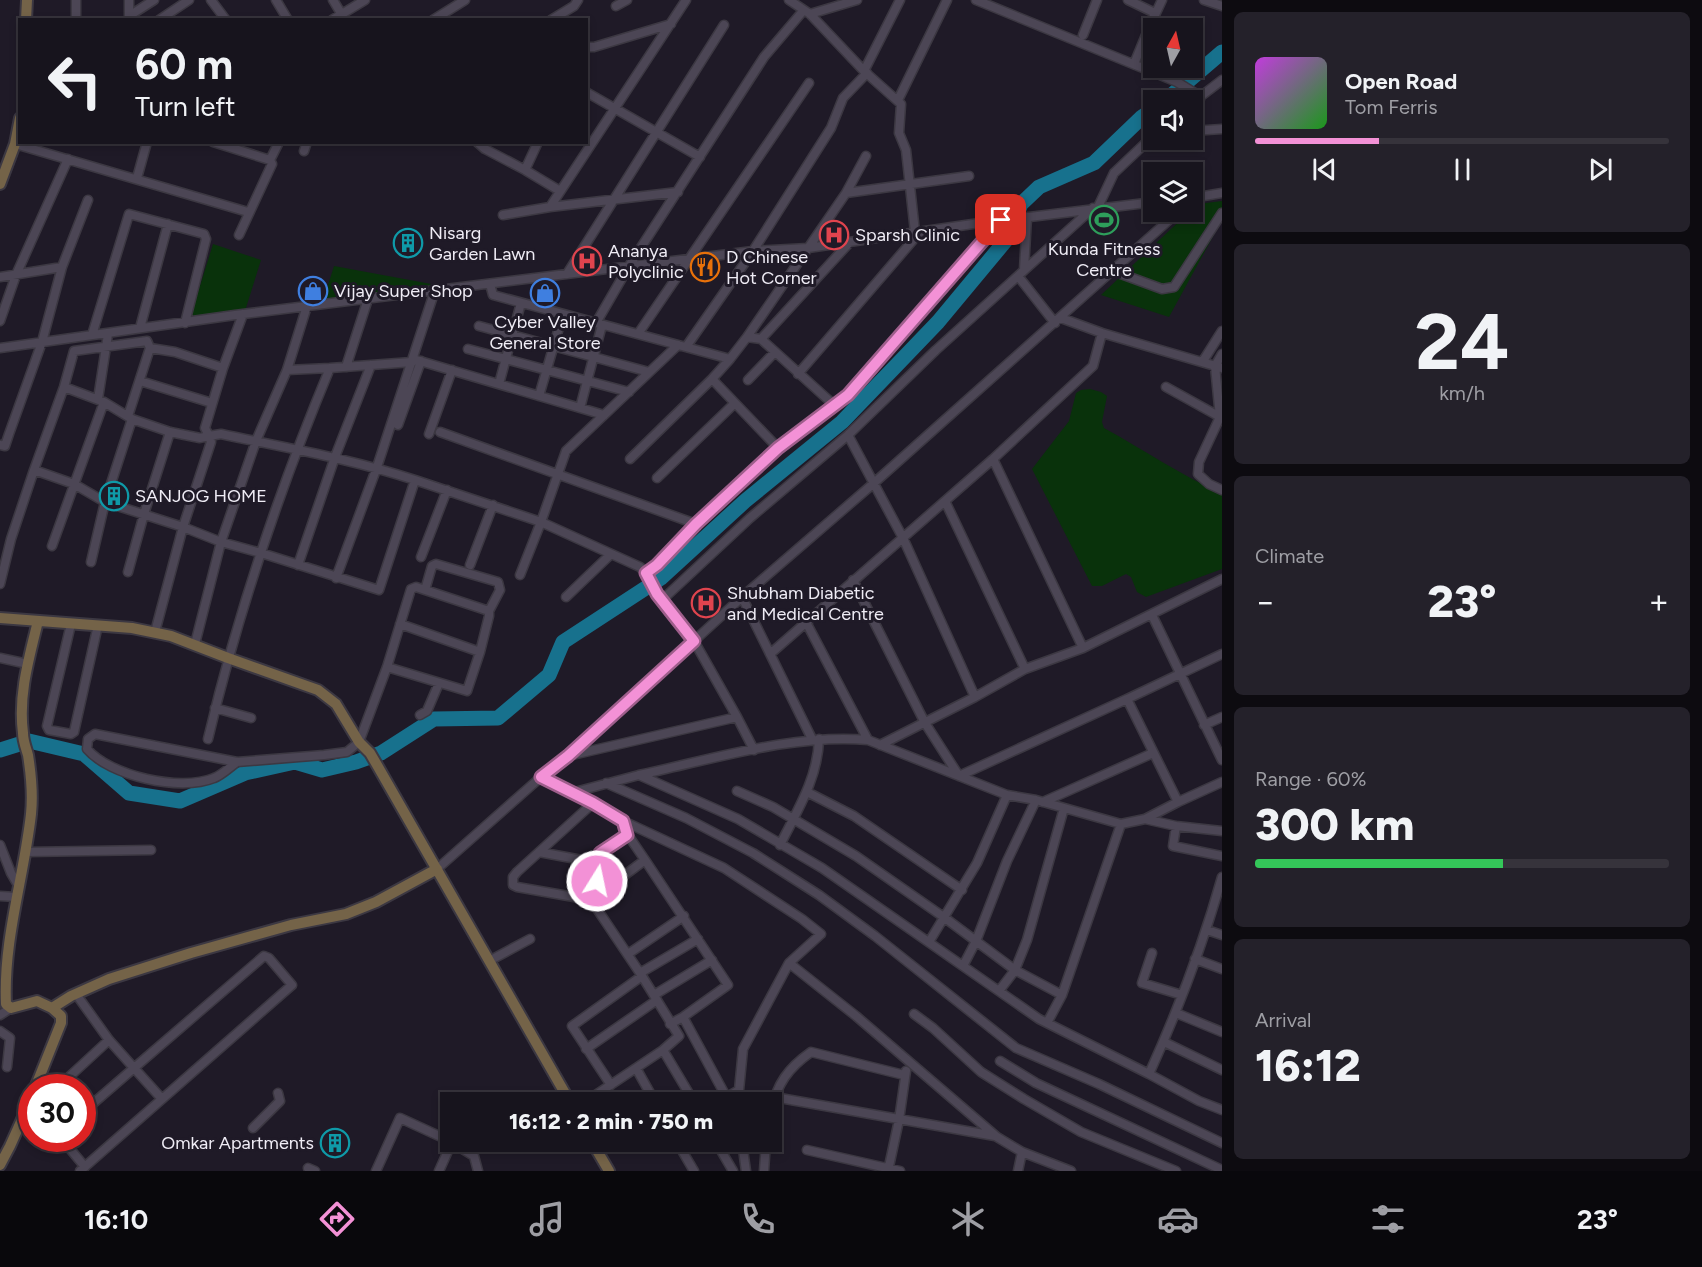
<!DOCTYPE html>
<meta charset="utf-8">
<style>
:root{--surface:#17141d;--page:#24212a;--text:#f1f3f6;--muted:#9e9ea4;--line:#36333b;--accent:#f391d6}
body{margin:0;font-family:Figtree,sans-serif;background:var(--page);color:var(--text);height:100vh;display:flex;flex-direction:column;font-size:22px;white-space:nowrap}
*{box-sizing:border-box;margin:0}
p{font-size:20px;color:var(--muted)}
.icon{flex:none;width:33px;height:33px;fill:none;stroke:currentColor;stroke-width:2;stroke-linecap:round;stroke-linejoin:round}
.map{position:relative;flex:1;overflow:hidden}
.details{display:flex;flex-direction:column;gap:12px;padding:12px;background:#0d0b10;width:480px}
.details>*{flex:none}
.banner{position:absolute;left:18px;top:18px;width:570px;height:126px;border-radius:0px;box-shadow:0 3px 9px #0003,0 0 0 2px var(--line);background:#17141d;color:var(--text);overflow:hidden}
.needle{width:39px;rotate:8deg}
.fabs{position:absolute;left:1143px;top:18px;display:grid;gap:12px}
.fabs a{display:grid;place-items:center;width:60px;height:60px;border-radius:0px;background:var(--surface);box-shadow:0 3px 9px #0003,0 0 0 2px var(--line);font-size:30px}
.speed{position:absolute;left:18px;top:1074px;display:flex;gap:12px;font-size:30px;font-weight:700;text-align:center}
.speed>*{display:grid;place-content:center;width:78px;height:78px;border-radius:50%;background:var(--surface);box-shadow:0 3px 9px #0003,0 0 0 2px var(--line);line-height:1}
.speed .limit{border:9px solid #d22;background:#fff;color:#111}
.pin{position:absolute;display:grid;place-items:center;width:51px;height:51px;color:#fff;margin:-26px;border-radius:12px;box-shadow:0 3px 9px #0006}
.me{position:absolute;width:66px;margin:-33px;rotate:10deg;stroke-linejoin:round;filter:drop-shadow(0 0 4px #0008)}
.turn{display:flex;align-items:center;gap:21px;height:126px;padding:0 18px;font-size:27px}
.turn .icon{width:78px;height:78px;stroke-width:2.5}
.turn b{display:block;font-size:42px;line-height:51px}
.big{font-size:45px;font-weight:800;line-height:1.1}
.details .card{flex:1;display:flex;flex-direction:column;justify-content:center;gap:9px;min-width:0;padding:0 21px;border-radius:9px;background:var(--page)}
.details .dial{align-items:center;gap:0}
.dial b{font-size:78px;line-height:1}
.song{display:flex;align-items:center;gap:18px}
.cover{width:72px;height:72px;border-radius:9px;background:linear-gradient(135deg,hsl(290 70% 55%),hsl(120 70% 35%))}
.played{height:6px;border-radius:3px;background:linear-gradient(90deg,var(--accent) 30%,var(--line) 30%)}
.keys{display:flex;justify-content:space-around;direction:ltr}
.heat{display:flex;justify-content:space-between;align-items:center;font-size:33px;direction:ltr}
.charge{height:9px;border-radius:4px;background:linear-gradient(90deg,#34c759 60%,var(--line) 0)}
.trip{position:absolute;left:440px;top:1092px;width:342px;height:60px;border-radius:0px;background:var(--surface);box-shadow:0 3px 9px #0003,0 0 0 2px var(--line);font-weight:800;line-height:60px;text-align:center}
.dock{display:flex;height:96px;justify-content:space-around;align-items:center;background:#09080c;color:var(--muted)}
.dock .icon{width:42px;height:42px}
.dock .active{color:var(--accent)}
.dock b{font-size:27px;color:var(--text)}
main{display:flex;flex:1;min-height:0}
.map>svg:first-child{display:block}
</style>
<main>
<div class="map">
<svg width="1222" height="1171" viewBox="0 0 1222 1171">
<rect width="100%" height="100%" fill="#1f1a27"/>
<path fill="#09320b" d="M 1222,201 L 1222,220 L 1169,317 L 1101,295 L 1189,212 L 1192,212 L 1193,208 L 1198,204 Z
M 213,244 L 261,260 L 245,311 L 190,318 Z
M 334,266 L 442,286 L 323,301 Z
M 1090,389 L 1101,392 L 1107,396 L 1102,422 L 1104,428 C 1144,450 1181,475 1222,494 L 1222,569 L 1146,597 L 1137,592 L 1131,577 L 1126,574 L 1102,586 L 1092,586 L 1032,469 L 1069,421 L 1076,393 L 1081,390 Z"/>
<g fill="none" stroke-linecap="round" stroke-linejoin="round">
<path stroke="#17718d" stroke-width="15" d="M 1166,100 L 1222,52
M 0,750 L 29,741 L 84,754 L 129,793 L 180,801 L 245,773 L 295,762 L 322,770 L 356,762 L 381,753 L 434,719 L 498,718 L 549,675 L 563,642 L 661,578 L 745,501 L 842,422 L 938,322 L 1007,239 L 1021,204 L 1039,187 L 1094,163 L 1142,117 L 1154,109"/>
<g stroke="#3c3842" stroke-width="11">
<path id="street" d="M 129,0 L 129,20
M 211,0 L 226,20
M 276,0 L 288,20
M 333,0 L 345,20
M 789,0 L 810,14 L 864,71 L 900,0
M 976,0 L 1177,82 L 1201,97
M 1128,0 L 1155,13 L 1134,64
M 1204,0 L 1222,6
M 616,6 L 627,0
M 810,14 L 857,0
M 1155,15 L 1162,0
M 129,16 L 154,0
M 76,20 L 76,0
M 159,20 L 189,0
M 332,20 L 365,0
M 433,20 L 465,0
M 551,20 L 574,6 L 578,0
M 1083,35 L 1097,0
M 586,47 L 594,47 L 671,24
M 864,71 L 901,104 L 899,133 L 906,150 L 915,232
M 586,92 L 700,157
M 898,100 L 947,0
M 1192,103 L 1222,80
M 1192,131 L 1222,129
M 213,142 L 270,160
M 477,142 L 485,149 L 525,170
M 538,142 L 525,170 L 560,191
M 15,144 L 248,212
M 304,151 L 307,142
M 137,178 L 147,142
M 846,193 L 866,156
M 1192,198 L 1222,193
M 550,207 L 678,192
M 1098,207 L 1114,173 L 1154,135
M 503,215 L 550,207 L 686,0
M 1021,218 L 1154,202
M 239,235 L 272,164 L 270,160 L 279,142
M 850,242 L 761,339 L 834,405 L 848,395 L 1001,220
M 1024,270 L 1027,217
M 1113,271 L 1162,289 L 1174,287 L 1222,213
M 567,274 L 724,25
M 1018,276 L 1055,323
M 0,277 L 62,267
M 490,284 L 493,295 L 730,359 L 747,337 L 761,339
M 1061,318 L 1102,333 L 1222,368
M 0,321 L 16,275 L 68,159
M 596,323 L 629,266 L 764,57 L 803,11
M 479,326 L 649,372
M 140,328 L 168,224
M 638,334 L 809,83
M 92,335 L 129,214 L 204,234 L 206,239 L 185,323
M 747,337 L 846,193 L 969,176
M 686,347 L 753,251 L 831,128 L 843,98 L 867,73
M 0,348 L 235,315 L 753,251 L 808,248 L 1007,219
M 468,349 L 629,392
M 1222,354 L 1215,366 L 1220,417 L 1199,462 L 1198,474 L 1209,484 L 1222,490
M 413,359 L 604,415
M 1203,361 L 1222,331
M 346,367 L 368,299
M 223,368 L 175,352 L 150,348 L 147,341 L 74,351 L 64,387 L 34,470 L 74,484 L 105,502 L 183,527 L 221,542 L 261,553 L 379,590 L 415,480 C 352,459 287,448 221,434 L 209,436 L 205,428 L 223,368 L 243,314
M 330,368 L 412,362
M 798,374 L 920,232
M 712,379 L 778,448
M 748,380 L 775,352
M 140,381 L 212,403
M 499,384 L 521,303
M 64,387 L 104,402 L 132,419 L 170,432 L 200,438 L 209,436 L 211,442 L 183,527 L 155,632
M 1166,387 L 1222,418
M 539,396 L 563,314
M 98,399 L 108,334
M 580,408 L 602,325
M 128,416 L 150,348
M 398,425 L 421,361
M 440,432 L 696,524
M 429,434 L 452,370
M 848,435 L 903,538 L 975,697
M 0,445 L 5,446 L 9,434 L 42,342 L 62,267 L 88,200
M 630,459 L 712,379 L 730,359
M 993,459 L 1083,648
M 657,478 L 735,403
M 415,480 L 541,522 L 640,567 L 646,573 L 657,594 L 694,641 L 737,717 L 568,756
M 945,501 L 1025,669
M 52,546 L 104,402
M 421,557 L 447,490
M 91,562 L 105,502 L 132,419
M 298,565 L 335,457 L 371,365
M 470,565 L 493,505
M 128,572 L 144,514 L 170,432
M 646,573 L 657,565 L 696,524 L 778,448 L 834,405
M 520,575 L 541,522 L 566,451 L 678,345
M 336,578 L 377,467 L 435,290
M 853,580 L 925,723 L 959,776 L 1127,699
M 0,584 L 11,539 L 34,470
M 425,590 L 432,566 L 436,564 L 498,582 L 500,590 L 489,611
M 566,597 L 611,554
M 742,597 L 812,739
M 662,600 L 750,518 L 848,435 L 936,350 L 1093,208
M 1152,615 L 1222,760
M 71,624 L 47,726 L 49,730 L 71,734 L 74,732 L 98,625
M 400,624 L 480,652
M 807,624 L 868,740
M 195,644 L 221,542 L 256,441 L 287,370 L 307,306
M 770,654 L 993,459 L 1093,366 L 1102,333
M 0,658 L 28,664
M 215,708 L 251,718
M 420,715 L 427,711 L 439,683
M 737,717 L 754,750
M 1204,725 L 1222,717
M 208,739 C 238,612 280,488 330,368 L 287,370
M 880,745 L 975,697 L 1025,669 L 1083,648 L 1222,579
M 237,762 C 230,767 222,775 214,778 C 180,792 110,776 87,749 L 88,739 L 95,734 L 237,762 L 324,755 L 347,752 L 359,742 L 387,667 L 411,589 L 416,587 L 489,611 L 489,616 L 480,652 L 467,691 L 387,667
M 639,775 C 710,760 795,733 868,740 L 1007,795 L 1036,800 L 1121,824 L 1145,819 L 1176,826 L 1222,831
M 541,777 L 571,793 L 639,775 L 738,819 L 822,868 L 1039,1019 L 1149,1074 L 1199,1101 L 1222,1110
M 606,783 L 686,818 L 753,853 L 819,895 L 875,936 L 1016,1048 L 1099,1084 L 1222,1143
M 737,791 L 773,807 L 856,856 L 945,918 L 1015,970 L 1062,995 L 1047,1023
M 807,792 L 854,816 L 962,890
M 572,793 L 623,821 L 724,868 L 802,919 L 821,934 L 789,963 L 856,1016 L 997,1137 L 1022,1152 L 1018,1171
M 1043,802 L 1153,753
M 1178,802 L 1127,699 L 1222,654
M 1145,819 L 1178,802 L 1222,782
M 1176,826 L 1173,846 L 1222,856
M 0,845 L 11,873 L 18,885
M 780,845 C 797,811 818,778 819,739
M 26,852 L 151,850
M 539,852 L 598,863
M 645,860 L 728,985 L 683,1017 L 670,1024
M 437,869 L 541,777 L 568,756 L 742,597 L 874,483 L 1178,212
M 0,896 L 16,897
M 586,899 L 588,890 L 597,881 L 600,853 L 628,835
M 591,900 L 517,887 L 513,885 L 513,877 L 517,872 L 593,803
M 1207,930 L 1222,935
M 929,942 L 977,863 L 1007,795
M 1152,953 L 1142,983 L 1182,995
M 628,954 L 684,916
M 1195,959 L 1222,969
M 489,961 L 530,939
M 963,966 L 976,941 L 1007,861 L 1036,800
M 640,973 L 698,939
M 999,991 L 1015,970 L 1027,940 L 1064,808
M 76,994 L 109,1040
M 654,995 L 712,960
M 1062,995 L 1121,824
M 1176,1013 L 1222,1032
M 914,1014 L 933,1028 L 981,1072 L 1024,1099 L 1081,1132 L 1176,1171
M 0,1015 L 11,1008
M 683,1017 L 729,1102
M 0,1031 L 10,1038 L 7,1067
M 1164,1042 L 1222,1070
M 586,1049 L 657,1000
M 663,1050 L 694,1102
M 1000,1061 L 1036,1083 L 1222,1170
M 636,1068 L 655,1102
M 1149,1074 C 1178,1010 1203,945 1222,877
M 611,1085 L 572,1026 L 642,976
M 57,1088 L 109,1040 L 134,1068 L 82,1113
M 727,1097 L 739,1090 L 743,1049 L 789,963
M 774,1097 L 995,1136
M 585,1102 L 663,1050 L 679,1036 L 642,976 L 591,900 L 645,860 L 628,835 L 623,821
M 771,1111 C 777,1084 788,1068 811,1052 L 904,1075
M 253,1128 L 280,1101 L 278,1093
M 61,1138 L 85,1167
M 451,1142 L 474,1156 L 478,1171
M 677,1142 L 694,1171
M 716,1142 L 733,1171
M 742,1142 L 746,1171
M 807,1150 L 900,1171
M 1022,1152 L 1071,1171
M 308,1168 L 315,1171
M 80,1171 L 292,985 L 269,958 L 264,956 L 134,1068 L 162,1099
M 376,1171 L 400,1118 L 450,1141
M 439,1171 L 452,1142
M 764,1171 L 766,1142
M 888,1171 L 899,1120 L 906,1071"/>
</g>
<g stroke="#3c3842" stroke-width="14">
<path id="secondary" d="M 26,20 L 27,0
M 0,184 L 15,144 L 20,118
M 1007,219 L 1021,218
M 0,618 L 132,628 L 171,636 L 228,658 L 318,690 L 336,704 L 359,742 L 370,753 L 377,765 L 570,1102
M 52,1008 L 71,996 L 109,979 L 191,953 L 291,925 L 346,914 L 376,902 L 437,869
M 35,1088 L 61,1023 L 61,1016 L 52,1008 L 37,1001 L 11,1008 L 6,1004 C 3,940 24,877 31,814 C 33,795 31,774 28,755 C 26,748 23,741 23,733 C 18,695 29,658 38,621
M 592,1142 L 609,1171
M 0,1165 L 10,1146 L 32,1097"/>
</g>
<use href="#street" stroke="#4c4655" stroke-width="8"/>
<use href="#secondary" stroke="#746348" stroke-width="10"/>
</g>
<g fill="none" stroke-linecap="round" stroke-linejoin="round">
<g stroke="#9e5e8b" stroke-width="15">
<path id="route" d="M 597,881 L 600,853 L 627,835 L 623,821 L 593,803 L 541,777 L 568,756 L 694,641 L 657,594 L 646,573 L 657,565 L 696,524 L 778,448 L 848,395 L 1001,220"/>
</g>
<use href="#route" stroke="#f391d6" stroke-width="10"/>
</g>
<defs>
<g id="stadium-ring" transform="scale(1.5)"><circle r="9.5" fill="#1f1a27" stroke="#2e9e5b" stroke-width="1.5"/><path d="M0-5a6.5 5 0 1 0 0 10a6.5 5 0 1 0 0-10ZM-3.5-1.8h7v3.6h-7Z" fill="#2e9e5b"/></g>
<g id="hospital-ring" transform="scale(1.5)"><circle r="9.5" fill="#1f1a27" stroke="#e0444e" stroke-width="1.5"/><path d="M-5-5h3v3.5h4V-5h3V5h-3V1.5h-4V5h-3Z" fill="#e0444e"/></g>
<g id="building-ring" transform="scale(1.5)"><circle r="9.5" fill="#1f1a27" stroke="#0f9aa8" stroke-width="1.5"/><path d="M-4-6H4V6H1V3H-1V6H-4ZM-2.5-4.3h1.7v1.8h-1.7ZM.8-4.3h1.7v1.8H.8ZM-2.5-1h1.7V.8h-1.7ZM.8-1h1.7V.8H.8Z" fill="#0f9aa8"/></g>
<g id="restaurant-ring" transform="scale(1.5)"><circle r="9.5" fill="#1f1a27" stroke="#e8710a" stroke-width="1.5"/><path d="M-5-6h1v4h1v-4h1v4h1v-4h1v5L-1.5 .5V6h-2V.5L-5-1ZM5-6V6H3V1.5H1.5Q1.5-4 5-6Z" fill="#e8710a"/></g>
<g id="shop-ring" transform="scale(1.5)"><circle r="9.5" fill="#1f1a27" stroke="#3f7fe0" stroke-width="1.5"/><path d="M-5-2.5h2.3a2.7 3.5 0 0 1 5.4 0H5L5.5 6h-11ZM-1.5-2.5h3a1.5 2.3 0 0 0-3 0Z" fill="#3f7fe0"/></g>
</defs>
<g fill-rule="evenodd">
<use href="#stadium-ring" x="1104" y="220"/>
<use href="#hospital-ring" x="834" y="235"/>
<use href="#building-ring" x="408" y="243"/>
<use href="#hospital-ring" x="587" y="261"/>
<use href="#restaurant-ring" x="705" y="267"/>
<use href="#shop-ring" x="313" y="291"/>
<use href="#shop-ring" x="545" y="293"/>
<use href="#building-ring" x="114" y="496"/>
<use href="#hospital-ring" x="706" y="603"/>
<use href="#building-ring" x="335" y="1143"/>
</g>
<g text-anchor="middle" stroke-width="6" stroke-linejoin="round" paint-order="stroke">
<g font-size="18" fill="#efecf5" stroke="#1f1a27" text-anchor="start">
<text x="429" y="239">Nisarg<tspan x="429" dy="21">Garden Lawn</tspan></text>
<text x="855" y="241">Sparsh Clinic</text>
<text x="1104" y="255" text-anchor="middle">Kunda Fitness<tspan x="1104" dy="21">Centre</tspan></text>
<text x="608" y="257">Ananya<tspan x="608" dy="21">Polyclinic</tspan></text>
<text x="726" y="263">D Chinese<tspan x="726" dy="21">Hot Corner</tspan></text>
<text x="334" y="297">Vijay Super Shop</text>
<text x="545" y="328" text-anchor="middle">Cyber Valley<tspan x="545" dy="21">General Store</tspan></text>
<text x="135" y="502">SANJOG HOME</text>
<text x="727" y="599">Shubham Diabetic<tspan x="727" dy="21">and Medical Centre</tspan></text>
<text x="314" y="1149" text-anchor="end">Omkar Apartments</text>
</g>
</g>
</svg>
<div class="fabs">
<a><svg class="needle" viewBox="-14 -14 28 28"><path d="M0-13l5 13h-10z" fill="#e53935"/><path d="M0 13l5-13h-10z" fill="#9e9ea4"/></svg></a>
<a><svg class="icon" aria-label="sound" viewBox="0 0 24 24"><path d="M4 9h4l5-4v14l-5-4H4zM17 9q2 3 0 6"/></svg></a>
<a><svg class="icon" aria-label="layers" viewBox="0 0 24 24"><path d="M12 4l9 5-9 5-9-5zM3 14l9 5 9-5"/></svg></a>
</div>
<div class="speed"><div class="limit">30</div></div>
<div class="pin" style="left:1001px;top:220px;background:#d93025"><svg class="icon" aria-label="arrive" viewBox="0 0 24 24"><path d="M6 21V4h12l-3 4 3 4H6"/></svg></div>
<svg class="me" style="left:597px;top:881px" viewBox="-20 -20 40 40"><circle r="17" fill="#f391d6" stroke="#fff" stroke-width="3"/><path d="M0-11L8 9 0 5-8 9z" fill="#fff"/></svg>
<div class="trip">16:12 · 2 min · 750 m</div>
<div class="banner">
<div class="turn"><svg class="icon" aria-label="left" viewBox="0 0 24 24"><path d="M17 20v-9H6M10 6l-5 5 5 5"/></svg><div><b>60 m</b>Turn left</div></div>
</div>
</div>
<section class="details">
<div class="card">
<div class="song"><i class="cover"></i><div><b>Open Road</b><p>Tom Ferris</p></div></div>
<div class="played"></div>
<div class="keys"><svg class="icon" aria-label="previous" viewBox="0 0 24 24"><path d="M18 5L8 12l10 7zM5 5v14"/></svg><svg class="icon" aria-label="pause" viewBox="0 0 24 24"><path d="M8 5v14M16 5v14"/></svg><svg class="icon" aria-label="next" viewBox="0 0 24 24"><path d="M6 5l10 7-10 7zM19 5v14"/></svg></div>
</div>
<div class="card dial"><b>24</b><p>km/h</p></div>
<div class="card"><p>Climate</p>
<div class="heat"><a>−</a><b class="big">23°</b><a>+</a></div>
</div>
<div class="card"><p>Range · 60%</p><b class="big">300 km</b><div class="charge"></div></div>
<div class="card"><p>Arrival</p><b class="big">16:12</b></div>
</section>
</main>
<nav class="dock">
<b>16:10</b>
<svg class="icon active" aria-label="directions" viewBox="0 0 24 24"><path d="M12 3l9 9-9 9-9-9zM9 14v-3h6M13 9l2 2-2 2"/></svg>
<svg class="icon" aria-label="music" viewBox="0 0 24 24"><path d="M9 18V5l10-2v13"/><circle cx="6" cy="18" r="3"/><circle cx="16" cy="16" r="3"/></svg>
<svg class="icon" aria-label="phone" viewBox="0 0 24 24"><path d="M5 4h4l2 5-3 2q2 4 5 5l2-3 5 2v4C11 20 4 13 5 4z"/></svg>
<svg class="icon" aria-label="climate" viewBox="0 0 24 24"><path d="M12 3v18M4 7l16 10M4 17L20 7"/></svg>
<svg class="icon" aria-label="car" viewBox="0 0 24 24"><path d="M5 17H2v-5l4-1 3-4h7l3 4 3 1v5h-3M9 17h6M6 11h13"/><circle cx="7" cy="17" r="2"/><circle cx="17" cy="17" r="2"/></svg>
<svg class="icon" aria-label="filters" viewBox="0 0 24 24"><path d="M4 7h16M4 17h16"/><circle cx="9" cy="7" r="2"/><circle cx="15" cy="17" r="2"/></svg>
<b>23°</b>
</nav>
